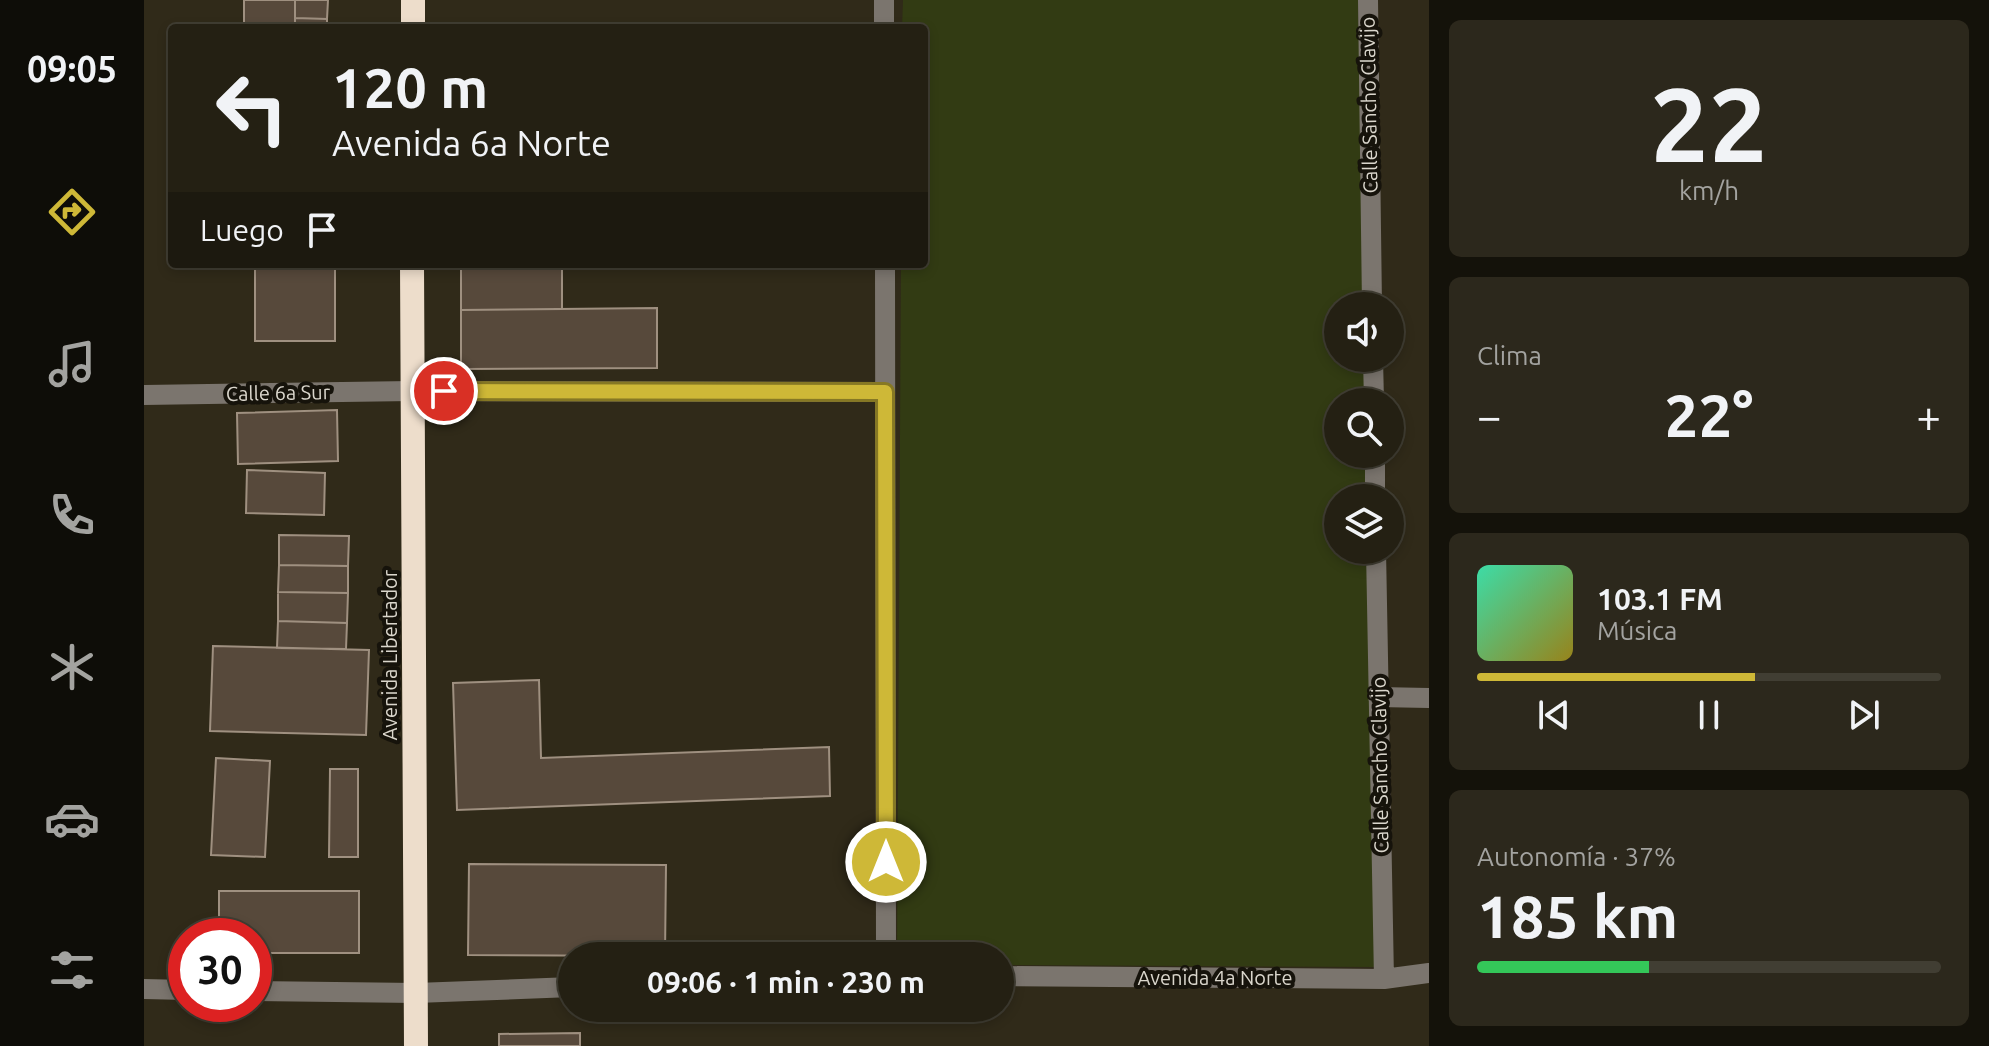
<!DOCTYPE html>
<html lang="es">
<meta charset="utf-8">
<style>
:root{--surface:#242013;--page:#2c281c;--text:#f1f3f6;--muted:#a3a3a0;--line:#413e33;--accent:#ceb837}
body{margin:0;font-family:Ubuntu,sans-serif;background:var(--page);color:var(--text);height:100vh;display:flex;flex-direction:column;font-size:30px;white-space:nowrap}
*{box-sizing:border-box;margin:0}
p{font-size:26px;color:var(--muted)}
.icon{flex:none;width:44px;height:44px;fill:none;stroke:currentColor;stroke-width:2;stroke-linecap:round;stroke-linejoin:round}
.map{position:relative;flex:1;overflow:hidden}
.drawer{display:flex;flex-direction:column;gap:20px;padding:20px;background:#14120a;width:560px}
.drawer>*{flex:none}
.hud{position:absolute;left:24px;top:24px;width:760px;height:244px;border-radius:8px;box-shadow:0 4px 12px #0003,0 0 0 2px var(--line);background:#242013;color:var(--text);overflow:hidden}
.fabs{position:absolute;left:1180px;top:292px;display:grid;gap:16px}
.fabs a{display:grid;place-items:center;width:80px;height:80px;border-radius:50%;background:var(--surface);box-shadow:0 4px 12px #0003,0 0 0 2px var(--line);font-size:40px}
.speed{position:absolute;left:24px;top:918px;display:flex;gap:16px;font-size:40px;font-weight:700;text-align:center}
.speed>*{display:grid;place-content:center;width:104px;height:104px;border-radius:50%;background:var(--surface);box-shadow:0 4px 12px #0003,0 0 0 2px var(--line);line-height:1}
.speed .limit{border:12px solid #d22;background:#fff;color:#111}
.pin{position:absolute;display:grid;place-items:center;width:68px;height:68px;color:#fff;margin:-34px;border:4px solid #fff;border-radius:50%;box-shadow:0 2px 8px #0007}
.me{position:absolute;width:88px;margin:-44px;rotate:0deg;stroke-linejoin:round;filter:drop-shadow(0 0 6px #0008)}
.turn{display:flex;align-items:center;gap:28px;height:168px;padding:0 32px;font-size:36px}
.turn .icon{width:104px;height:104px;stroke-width:2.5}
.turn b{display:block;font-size:56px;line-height:68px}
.then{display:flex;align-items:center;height:76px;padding:0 32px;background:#0003;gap:16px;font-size:30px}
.big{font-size:60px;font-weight:600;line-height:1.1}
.drawer .widget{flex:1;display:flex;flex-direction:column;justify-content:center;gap:12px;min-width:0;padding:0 28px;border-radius:12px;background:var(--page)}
.drawer .dial{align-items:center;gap:0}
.dial b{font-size:104px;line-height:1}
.song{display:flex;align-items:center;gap:24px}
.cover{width:96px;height:96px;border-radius:12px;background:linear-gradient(135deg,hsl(160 70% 55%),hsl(50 70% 35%))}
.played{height:8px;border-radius:4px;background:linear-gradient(90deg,var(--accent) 60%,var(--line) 60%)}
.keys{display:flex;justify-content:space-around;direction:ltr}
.heat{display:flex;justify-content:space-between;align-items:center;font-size:44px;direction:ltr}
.charge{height:12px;border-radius:6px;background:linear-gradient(90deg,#34c759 37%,var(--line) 0)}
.trip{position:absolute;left:414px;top:942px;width:456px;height:80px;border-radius:40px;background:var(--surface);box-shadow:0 4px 12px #0003,0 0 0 2px var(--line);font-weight:600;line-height:80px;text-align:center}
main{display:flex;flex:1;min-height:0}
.dock{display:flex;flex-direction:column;width:144px;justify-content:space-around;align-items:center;background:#0e0d08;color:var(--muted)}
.dock .icon{width:56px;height:56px}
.dock .on{color:var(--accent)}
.dock b{font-size:36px;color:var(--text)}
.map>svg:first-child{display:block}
</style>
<main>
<nav class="dock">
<b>09:05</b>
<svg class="icon on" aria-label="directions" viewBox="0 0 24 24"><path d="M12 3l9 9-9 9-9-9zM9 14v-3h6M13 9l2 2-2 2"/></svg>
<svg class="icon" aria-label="music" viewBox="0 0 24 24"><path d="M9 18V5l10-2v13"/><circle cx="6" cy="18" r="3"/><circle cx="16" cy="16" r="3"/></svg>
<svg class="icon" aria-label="phone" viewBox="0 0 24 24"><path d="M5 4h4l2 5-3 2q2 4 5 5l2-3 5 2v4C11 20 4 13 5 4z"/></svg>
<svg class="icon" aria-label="climate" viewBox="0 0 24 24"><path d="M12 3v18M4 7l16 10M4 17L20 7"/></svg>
<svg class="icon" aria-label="car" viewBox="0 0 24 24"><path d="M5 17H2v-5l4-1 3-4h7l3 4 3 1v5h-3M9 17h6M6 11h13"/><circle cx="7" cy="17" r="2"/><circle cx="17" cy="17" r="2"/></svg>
<svg class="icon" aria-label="filters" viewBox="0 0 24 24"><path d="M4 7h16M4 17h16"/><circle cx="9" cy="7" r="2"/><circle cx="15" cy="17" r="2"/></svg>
</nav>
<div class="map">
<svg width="1285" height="1046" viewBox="0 0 1285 1046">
<rect width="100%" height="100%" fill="#302a19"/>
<path fill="#323b13" d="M 759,0 L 1214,0 L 1220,306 L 1194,306 L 1194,358 L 1221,358 L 1222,402 L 1194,402 L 1194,454 L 1223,454 L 1224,498 L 1194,498 L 1194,550 L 1225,550 L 1233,967 L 856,965 L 856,956 L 753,956 L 757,264 L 780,264 L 780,28 L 758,28 Z"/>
<path fill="#57493b" stroke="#9f9080" stroke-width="2" d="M 100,0 L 151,0 L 151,28 L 100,28 Z
M 151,0 L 184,0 L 183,19 L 151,18 Z
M 151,18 L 183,19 L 183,28 L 151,28 Z
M 111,264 L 191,264 L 191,341 L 111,341 Z
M 317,264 L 418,264 L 418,309 L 317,310 Z
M 513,308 L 513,368 L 317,369 L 317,310 Z
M 193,410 L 194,461 L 94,464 L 93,413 Z
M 103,470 L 181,473 L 180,515 L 102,513 Z
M 135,535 L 205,536 L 204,566 L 135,565 Z
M 135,565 L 204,566 L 204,593 L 134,592 Z
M 134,592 L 204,593 L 203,623 L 134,621 Z
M 134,621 L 203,623 L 202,649 L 133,648 Z
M 69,646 L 225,650 L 222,735 L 66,731 Z
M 395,680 L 397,758 L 685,747 L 686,796 L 313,810 L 309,683 Z
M 72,758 L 126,761 L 121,857 L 67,855 Z
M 186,769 L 214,769 L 214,857 L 185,857 Z
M 325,864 L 522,865 L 521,956 L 324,955 Z
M 75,891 L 215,891 L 215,953 L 110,953 L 110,936 L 75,936 Z
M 436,1033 L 436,1046 L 355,1046 L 355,1034 Z"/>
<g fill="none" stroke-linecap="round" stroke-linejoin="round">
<path stroke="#7b756e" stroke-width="20" d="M 740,0 L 740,28
M 1224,0 L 1228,306
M 741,264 L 742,956
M 1229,358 L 1230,402
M 0,395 L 268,391 L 741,392
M 1231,454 L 1231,498
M 1232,550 L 1240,979
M 1234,697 L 1285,698
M 856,976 L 1240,979 L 1285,973
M 0,989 L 42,990
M 110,991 L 272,993 L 428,987"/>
<path stroke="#edddcb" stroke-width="24" d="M 269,28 L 269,0
M 268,264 L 272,1046"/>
</g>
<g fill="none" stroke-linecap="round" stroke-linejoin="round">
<g stroke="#867824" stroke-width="20">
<path id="route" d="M 300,391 L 741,392 L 742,862"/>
</g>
<use href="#route" stroke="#ceb837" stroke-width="14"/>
</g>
<g text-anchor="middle" stroke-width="8" stroke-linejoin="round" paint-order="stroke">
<g font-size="20" fill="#dad6cc" stroke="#16130b">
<text transform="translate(1225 105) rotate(-91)" y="7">Calle Sancho Clavijo</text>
<text transform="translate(134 393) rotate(-1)" y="7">Calle 6a Sur</text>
<text transform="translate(246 655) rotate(-90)" y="7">Avenida Libertador</text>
<text transform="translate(1236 765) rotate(-91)" y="7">Calle Sancho Clavijo</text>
<text x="1071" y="985">Avenida 4a Norte</text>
</g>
</g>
</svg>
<div class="fabs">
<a><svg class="icon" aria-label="sound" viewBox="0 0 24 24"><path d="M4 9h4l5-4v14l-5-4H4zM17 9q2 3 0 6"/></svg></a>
<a><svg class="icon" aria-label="search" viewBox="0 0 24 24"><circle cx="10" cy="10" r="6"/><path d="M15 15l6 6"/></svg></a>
<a><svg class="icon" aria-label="layers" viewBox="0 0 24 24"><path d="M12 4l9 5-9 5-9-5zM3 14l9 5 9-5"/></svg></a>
</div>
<div class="speed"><div class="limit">30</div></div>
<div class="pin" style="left:300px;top:391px;background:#d93025"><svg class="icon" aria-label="arrive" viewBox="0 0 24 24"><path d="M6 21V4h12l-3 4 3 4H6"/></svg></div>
<svg class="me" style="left:742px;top:862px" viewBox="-20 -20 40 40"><circle r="17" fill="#ceb837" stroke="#fff" stroke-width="3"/><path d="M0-11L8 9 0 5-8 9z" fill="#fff"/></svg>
<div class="trip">09:06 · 1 min · 230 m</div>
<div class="hud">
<div class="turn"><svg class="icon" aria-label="left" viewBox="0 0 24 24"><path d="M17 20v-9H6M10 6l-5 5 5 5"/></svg><div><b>120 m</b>Avenida 6a Norte</div></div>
<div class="then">Luego<svg class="icon" aria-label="arrive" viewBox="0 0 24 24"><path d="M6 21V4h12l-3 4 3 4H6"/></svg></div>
</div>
</div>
<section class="drawer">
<div class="widget dial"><b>22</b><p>km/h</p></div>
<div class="widget"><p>Clima</p>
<div class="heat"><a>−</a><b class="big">22°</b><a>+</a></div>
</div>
<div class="widget">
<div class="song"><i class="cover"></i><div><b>103.1 FM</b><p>Música</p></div></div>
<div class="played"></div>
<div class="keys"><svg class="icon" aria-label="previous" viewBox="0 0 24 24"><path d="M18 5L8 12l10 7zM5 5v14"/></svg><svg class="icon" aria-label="pause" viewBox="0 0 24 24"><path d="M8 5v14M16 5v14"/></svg><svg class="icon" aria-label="next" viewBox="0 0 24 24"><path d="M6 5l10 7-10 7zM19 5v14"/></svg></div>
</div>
<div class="widget"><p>Autonomía · 37%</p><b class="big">185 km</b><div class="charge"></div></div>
</section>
</main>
